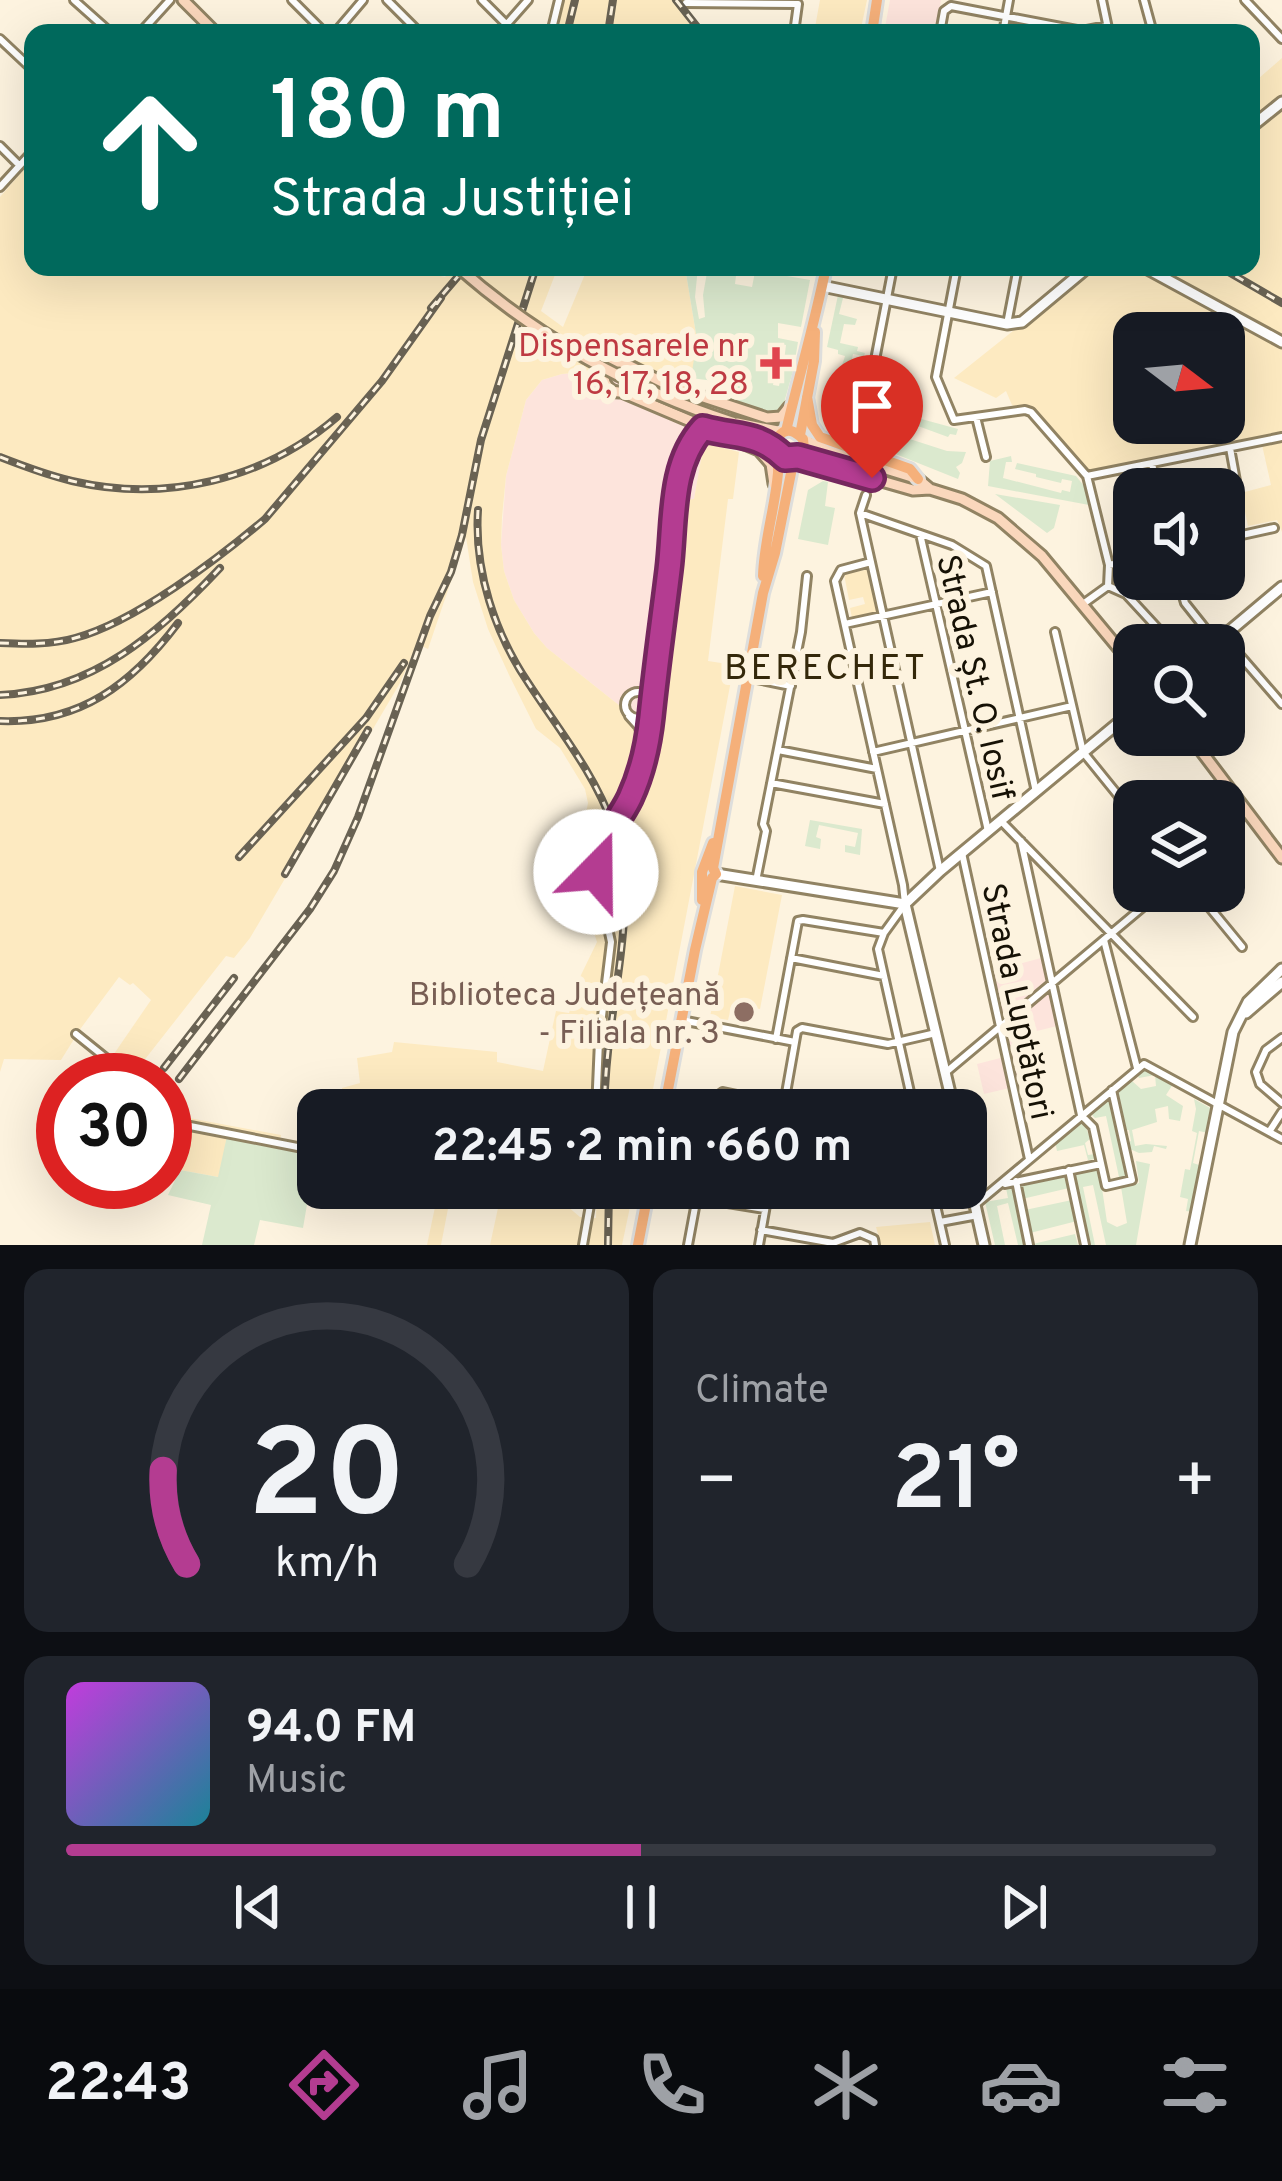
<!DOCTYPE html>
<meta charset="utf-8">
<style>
:root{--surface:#171b24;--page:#20242c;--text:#f1f3f6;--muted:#9ea1a6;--line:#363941;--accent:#b43c91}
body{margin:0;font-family:Overpass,sans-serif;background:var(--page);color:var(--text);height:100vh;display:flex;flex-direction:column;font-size:45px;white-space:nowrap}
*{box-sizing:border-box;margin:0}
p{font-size:39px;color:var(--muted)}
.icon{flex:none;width:66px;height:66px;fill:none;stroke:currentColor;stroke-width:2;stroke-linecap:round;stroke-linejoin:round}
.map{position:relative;height:1245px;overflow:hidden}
.sheet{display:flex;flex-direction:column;gap:24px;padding:24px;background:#0d0f14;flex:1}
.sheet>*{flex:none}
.banner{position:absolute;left:24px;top:24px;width:1236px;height:252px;border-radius:24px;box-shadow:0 12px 48px #0002;background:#00695c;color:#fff;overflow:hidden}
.needle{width:78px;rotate:106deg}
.fabs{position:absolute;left:1113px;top:312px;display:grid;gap:24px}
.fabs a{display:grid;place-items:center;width:132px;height:132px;border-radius:24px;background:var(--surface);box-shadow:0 12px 48px #0002;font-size:60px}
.speed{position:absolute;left:36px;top:1053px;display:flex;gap:24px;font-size:60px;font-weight:700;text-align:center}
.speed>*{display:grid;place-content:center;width:156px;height:156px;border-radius:50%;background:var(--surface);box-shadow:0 12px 48px #0002;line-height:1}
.speed .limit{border:18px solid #d22;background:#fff;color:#111}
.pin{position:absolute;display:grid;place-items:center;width:102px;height:102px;color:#fff;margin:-123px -51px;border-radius:50% 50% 50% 0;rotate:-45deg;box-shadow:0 0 12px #0007}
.pin .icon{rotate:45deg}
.me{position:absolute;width:132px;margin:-66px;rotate:22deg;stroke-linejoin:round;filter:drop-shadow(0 0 9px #0008)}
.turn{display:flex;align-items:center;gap:42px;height:252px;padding:0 48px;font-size:54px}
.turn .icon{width:156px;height:156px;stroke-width:2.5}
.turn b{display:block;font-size:84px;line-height:102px}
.big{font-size:90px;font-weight:700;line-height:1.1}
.sheet .tile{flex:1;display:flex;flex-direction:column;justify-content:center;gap:18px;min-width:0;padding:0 42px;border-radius:24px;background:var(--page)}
.sheet .dial{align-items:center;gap:0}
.dial svg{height:312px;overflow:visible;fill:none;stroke:var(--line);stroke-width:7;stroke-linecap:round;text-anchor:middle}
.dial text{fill:var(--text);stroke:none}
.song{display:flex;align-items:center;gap:36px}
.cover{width:144px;height:144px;border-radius:18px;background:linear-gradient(135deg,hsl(290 70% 55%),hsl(190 70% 35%))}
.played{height:12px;border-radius:6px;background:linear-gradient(90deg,var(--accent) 50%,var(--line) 50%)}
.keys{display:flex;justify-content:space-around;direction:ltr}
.heat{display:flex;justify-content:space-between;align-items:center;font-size:66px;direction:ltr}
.sheet .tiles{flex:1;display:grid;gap:24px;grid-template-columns:1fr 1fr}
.tile:last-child{grid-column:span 2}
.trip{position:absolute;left:297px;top:1089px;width:690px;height:120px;border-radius:24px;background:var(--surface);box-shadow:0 12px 48px #0002;font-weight:700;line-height:120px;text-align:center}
.tab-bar{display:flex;height:192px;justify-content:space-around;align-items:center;background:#090b0e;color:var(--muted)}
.tab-bar .icon{width:84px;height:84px}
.tab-bar .selected{color:var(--accent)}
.tab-bar b{font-size:54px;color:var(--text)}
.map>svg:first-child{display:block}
</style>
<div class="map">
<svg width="1282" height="1245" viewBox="0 0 1282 1245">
<rect width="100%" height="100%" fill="#fdf3df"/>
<path fill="#fde4dc" d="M 890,0 L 941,0 L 936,33 L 884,33 Z
M 597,363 L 685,405 L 681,420 L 693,427 L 704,443 L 694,500 L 680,532 L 679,562 L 656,713 L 639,720 L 631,720 L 623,714 L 620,706 L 547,648 L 534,633 L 514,600 L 504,571 L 501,545 L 506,476 L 526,400 L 542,380 L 562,374 L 593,371 Z
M 1041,958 L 1057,1026 L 1033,1032 L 1044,1080 L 984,1094 L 977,1064 L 1012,1055 L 992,971 Z"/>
<path fill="#fdeac1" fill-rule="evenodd" d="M 564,0 L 681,0 L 691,17 L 708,33 L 555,33 Z
M 820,0 L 867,0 L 860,33 L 814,33 Z
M 1282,58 L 1282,532 L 1277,520 L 1248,526 L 1241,493 L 1271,485 L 1260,436 L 1085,475 L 1027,413 L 1012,405 L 1006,391 L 996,398 L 954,378 L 1093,267 L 1251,267 L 1251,85 ZM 1134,333 L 1224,333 L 1224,423 L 1134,423 Z
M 33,159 L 33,267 L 427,267 L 436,275 L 445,277 L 454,267 L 558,267 L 541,311 L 563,327 L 588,267 L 685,267 L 697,340 L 695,364 L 685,405 L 598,364 L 593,371 L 562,374 L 542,380 L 526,400 L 506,476 L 502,517 L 501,545 L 504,571 L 514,600 L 534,633 L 547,648 L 620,706 L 623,714 L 631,720 L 639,720 L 656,713 L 679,562 L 685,500 L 694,499 L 704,443 L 739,452 L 733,499 L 728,499 L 708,661 L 734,665 L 649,1110 L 440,1110 L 342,1093 L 342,1088 L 360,1083 L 357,1058 L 392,1052 L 394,1042 L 497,1052 L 497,1062 L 543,1071 L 556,1011 L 569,1013 L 581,975 L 597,942 L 581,893 L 577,859 L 588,803 L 585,789 L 560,748 L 536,729 L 510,677 L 488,629 L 473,582 L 466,537 L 428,649 L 417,644 L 400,683 L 250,938 L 234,958 L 226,956 L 135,1072 L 143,1080 L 96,1080 L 151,1000 L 133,983 L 130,985 L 119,977 L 81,1028 L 61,1060 L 4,1059 L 0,1072 L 0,197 Z
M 870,569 L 878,612 L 852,618 L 850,608 L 865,604 L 863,597 L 849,600 L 844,574 Z
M 735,886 L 782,895 L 760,1009 L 732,1004 L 728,1020 L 710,1017 Z
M 165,1099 L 189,1118 L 281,1135 L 279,1146 L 218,1177 L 180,1170 L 167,1163 L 165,1165 Z
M 439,1188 L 452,1188 L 441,1245 L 427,1245 Z
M 597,1188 L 634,1188 L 622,1245 L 490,1245 L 501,1194 L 567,1206 L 580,1217 L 596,1218 Z
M 930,1222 L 935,1245 L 881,1245 L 876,1227 Z"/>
<path fill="#dbe9ce" d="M 685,267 L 698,267 L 695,297 L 699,319 L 705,317 L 703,295 L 708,267 L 737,267 L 735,284 L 752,287 L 756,267 L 762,267 L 764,272 L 810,280 L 801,327 L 778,323 L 778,338 L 798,342 L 794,366 L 787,365 L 787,362 L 784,361 L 786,345 L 781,344 L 777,360 L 766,359 L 765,365 L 776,368 L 773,385 L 779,386 L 782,371 L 793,371 L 782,410 L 772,414 L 728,402 L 729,383 L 691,378 L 697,340 Z
M 838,295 L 863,300 L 843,298 L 839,314 L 857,319 L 855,325 L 844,324 L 840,343 L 858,347 L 857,351 L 865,353 L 864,356 L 853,354 L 849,374 L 866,378 L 865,384 L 838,378 L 845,356 L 838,354 L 838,350 L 827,347 Z
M 920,405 L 923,411 L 914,417 L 958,429 L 956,435 L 950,434 L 948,437 L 896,418 L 898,410 L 905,406 L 908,410 Z
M 888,432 L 947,451 L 966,452 L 962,463 L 956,467 L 960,473 L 958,479 L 883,449 Z
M 1011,456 L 1012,462 L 1006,462 L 1003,478 L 1061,493 L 1062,490 L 1070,492 L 1072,481 L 1062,479 L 1061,483 L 1036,477 L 1036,474 L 1015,469 L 1017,463 L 1076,476 L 1084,486 L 1089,505 L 988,486 L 990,461 Z
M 823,481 L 828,482 L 825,506 L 835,508 L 828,545 L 798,539 L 808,490 Z
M 995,494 L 1060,505 L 1054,528 L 1047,533 Z
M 810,820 L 862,829 L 860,855 L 845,852 L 845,845 L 855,847 L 858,833 L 819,825 L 816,837 L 821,839 L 820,849 L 805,846 Z
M 1148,1067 L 1173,1084 L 1166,1095 L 1183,1106 L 1180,1121 L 1169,1119 L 1168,1106 L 1155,1109 L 1157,1122 L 1132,1130 L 1135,1146 L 1146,1144 L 1167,1146 L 1166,1149 L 1154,1146 L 1152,1152 L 1139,1153 L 1130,1149 L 1127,1143 L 1131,1141 L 1129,1130 L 1125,1130 L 1115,1093 L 1131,1080 L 1141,1089 L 1156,1086 L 1155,1075 L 1139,1078 L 1136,1072 Z
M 1194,1099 L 1212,1109 L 1208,1133 L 1199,1131 L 1193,1163 L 1202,1166 L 1192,1212 L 1186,1211 L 1188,1199 L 1180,1197 L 1185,1169 L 1190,1170 L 1197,1133 L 1192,1131 L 1196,1109 Z
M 1108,1100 L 1112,1102 L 1129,1179 L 1109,1184 L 1109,1180 L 1119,1177 L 1106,1116 L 1095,1118 L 1092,1115 Z
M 1084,1121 L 1090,1139 L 1085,1143 L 1088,1155 L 1095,1154 L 1095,1159 L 1088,1160 L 1084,1145 L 1057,1151 L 1055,1141 Z
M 227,1136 L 318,1155 L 318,1173 L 311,1181 L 303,1228 L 260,1220 L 254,1245 L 202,1245 L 211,1205 L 168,1195 L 180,1170 L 218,1177 Z
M 1136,1161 L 1150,1164 L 1136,1245 L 1106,1245 L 1093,1185 L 1083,1187 L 1095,1245 L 1090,1245 L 1074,1174 L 1099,1168 L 1107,1222 L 1117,1227 L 1127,1223 L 1121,1187 L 1139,1183 Z
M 1066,1176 L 1069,1188 L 1022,1199 L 1025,1210 L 1072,1200 L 1077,1221 L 1030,1233 L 1033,1244 L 1075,1234 L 1078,1245 L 1018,1245 L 1008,1203 L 997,1206 L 1005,1245 L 995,1245 L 985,1202 L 1008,1198 L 1006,1188 Z"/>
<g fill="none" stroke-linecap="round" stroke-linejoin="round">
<g stroke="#918363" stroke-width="12">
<path id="minor" d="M 74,0 L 111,33
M 292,0 L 325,33
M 387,0 L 420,33
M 482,0 L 515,33
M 1102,0 L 1109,33
M 1144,0 L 1153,33
M 1245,0 L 1282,39
M 686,3 L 798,4
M 140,33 L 170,0
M 335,33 L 363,0
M 499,33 L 528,0
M 551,33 L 559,0
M 794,33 L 798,4
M 940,33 L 944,11 L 951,6 L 1082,31 L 1107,26
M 1003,33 L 1009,0
M 0,39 L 33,70
M 0,146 L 19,165
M 0,187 L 33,151
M 440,267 L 445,267
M 957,267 L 936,377 L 954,420 L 1025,410 L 1031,412 L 1087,476 L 1109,565 L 1108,586
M 1007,324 L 1018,267
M 871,397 L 869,391 L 893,267
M 976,417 L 986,457
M 1230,448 L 1238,492
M 1152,463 L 1157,489
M 1087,476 L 1282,437
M 866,495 L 860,513 L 940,871
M 860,513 L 952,545 L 986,566 L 1036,792
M 920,534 L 988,831
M 1224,539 L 1274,528
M 871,562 L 841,570 L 835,581 L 903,885 L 905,904 L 884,933 L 878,949 L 914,1110
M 1109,565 L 1134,560
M 1178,579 L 1185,603 L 1216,642
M 1108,586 L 1126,594 L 1173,645
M 1083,604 L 1108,586
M 845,624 L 992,592
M 1055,632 L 1083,752 L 1134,815
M 1223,636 L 1282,704
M 747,677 L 791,686
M625 705a13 13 0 1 1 26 0a13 13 0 1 1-26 0Z
M 651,700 C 658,657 664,614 669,571 C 675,522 669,467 703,428
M 629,716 L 638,726 L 644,740
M 778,750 L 877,769
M 873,752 L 1072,706
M 771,783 L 885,804
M 1001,821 L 1193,1017
M 1224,840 L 1236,829
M 1021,841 L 1081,1115 L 1093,1127 L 1106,1186 L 1132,1180 L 1112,1090
M 962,853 L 1029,1159
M 756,881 L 766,831 L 763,824 L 801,632 L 807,576
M 1196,891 L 1242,947
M 1104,940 L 1137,1068
M 791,958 L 884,976
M 681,1020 L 795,1042
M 76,1034 L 112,1063 L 109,1068 L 125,1080
M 1282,1038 L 1266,1050 L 1256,1072 L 1260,1084 L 1282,1103
M 776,1039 L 798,921 L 803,920 L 884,933
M 945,1073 L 1162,891
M 786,1096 L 856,1110
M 596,1110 L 599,1041 L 611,942 L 596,872 L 596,860 L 604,838 L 623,812 L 637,781 L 643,760 L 651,709
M 714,1110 L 716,1097 L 723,1092 L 784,1105
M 783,1110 L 797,1031 L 802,1028 L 888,1044 L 936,1033
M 165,1111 L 185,1125 L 318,1151
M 1269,1132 L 1282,1112
M 1069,1170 L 1085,1245
M 1016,1181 L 1029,1245
M 1005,1184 L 1101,1164
M 527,1188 L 592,1199
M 892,1188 L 934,1196
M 932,1188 L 945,1245
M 975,1205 L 1144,1064 L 1282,1139
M 940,1222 L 978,1215
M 761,1230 L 833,1243 L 860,1233 L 874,1239 L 875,1245
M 583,1245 L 593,1188
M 688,1245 L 696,1202 L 703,1199 L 765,1209
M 759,1245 L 769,1188"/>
</g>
<g stroke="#918363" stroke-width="15">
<path id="tertiary" d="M 1251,127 L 1282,102
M 1144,267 L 1282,342
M 822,286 L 1007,324 L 1022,322 L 1088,267
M 1213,645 L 1282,587
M 716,874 L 905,904 L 940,871 L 1134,710
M 905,904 L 954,1110
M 1246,1013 L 1282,982
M 966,1165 L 984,1245
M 1190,1245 L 1233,1032 L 1248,1002 L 1282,969"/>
</g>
<g stroke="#918363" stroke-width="15">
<path id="secondary" d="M 183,0 L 216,33
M604 377a15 15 0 1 1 30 0a15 15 0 1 1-30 0Z
M 630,366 L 670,386 L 767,418 L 781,417 L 789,407
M 622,392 L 759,450 L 771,464 L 774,484
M 732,422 L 764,444 L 777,448
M 737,423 L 783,432
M 803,439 L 828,451 L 918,479 L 930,489 L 962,499 L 998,518 L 1042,556 L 1134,667
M 798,457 L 913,490 L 930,489
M 1189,735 L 1282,858"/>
</g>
<g stroke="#dededc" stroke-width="16">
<path id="primary" d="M 872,33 L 877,0
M 807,397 L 812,425 L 820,437 L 910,469 L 918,479
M 786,431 C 799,376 815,322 826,267
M 800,435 L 814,361 L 815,332
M 763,576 C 764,541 775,508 778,473 C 779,463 773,444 779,436 C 787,426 796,432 803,439 L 804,449 L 798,457 L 785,458 L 779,453
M 713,868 L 763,593 L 775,553 L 794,458
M 702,900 L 702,872 L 713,843
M 664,1110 L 695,950 L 712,878 L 716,874 L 713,868
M 638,1245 L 649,1188"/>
</g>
<use href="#minor" stroke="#fff" stroke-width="6"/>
<use href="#tertiary" stroke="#fff" stroke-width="9"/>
<use href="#secondary" stroke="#fad7bc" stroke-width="9"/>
<use href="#primary" stroke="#f5b07a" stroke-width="10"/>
<g stroke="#696253" stroke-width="8">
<path id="rail" d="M 676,0 L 702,33
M 567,33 L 575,0
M 608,33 L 613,0
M 1220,267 L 1282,303
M 431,308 L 466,267
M 0,457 C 23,466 47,475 72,481 C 165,503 264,480 337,417
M 478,510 C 474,571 495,634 529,684 C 559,730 595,774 613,826 C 636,892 619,961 611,1027 C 607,1055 605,1082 604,1110
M 0,643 C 24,644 51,645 75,638 C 133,623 218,559 265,519 L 382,381 L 441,298
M 0,695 C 93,691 159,633 220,568
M 0,721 C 80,724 132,684 178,623
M 239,857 L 366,718 L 404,663
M 285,874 L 368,730
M 164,1068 L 234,978
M 179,1079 L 310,909 L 334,871 L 358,817 L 430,616 L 451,572 L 462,535 L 481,440 L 536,267
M 608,1245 L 609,1188"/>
</g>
<use href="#rail" stroke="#fdf3df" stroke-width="3" stroke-dasharray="9" stroke-linecap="butt"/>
<g stroke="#918363" stroke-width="15" stroke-linecap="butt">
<path id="secondary-bridge" d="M 458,267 C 537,337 632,390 732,422"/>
</g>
<use href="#secondary-bridge" stroke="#fad7bc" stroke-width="9"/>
</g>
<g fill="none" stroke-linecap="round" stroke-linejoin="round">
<g stroke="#75275e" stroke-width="30">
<path id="route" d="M 596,872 C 597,841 617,825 630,798 C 642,772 648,745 651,717 C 656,668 663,619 669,570 C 675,522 669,465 703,428 C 737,438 757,431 785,458 L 798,457 L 872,478"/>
</g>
<use href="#route" stroke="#b43c91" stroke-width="21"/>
</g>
<path fill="#e0444e" stroke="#fdf3df" stroke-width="4.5" d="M770 345h12v12h12v12h-12v12h-12v-12h-12v-12h12z"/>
<circle fill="#8d6e63" stroke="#fdf3df" stroke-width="4.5" cx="744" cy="1012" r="12"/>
<g text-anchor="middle" stroke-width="12" stroke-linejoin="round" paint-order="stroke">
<g font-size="33" fill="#be3a42" stroke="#fdf3df" text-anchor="end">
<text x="749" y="356">Dispensarele nr<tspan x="749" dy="38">16, 17, 18, 28</tspan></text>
</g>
<g font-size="33" fill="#161105" stroke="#fdf3df">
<text transform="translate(977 677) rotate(77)" y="12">Strada Șt. O. Iosif</text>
<text transform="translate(1019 1001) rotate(78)" y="12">Strada Luptători</text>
</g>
<g font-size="33" fill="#785e54" stroke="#fdf3df" text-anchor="end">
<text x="720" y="1005">Biblioteca Județeană<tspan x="720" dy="38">- Filiala nr. 3</tspan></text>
</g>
<g font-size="36" letter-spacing="3" fill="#34280a" stroke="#fdf3df">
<text x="826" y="679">BERECHET</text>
</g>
</g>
</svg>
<div class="fabs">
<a><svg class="needle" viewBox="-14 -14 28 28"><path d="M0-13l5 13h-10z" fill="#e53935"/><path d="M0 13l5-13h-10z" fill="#9ea1a6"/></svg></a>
<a><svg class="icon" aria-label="sound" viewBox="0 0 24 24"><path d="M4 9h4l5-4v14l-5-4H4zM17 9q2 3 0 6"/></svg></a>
<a><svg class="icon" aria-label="search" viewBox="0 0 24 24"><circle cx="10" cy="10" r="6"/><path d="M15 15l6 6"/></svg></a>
<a><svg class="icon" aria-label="layers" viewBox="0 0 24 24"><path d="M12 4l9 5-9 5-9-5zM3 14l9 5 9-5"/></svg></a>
</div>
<div class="speed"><div class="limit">30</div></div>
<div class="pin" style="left:872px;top:478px;background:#d93025"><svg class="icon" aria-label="arrive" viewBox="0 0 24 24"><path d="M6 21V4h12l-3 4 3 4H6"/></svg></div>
<svg class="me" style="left:596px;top:872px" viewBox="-20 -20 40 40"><circle r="19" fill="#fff"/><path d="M0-13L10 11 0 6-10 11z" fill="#b43c91"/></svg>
<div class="trip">22:45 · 2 min · 660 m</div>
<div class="banner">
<div class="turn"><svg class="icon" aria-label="ahead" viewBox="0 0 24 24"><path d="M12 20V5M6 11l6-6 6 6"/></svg><div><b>180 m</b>Strada Justiției</div></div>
</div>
</div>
<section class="sheet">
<div class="tiles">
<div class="tile dial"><svg viewBox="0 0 100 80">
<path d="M14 69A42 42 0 1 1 86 69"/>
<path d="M14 69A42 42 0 0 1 8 45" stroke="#b43c91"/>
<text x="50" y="56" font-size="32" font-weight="700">20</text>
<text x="50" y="72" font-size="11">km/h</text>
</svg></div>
<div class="tile"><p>Climate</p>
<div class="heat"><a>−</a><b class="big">21°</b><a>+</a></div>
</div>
<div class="tile">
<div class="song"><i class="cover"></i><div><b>94.0 FM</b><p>Music</p></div></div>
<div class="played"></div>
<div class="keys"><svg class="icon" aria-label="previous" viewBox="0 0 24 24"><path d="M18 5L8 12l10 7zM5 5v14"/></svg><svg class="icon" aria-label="pause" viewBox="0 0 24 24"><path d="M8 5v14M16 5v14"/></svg><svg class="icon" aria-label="next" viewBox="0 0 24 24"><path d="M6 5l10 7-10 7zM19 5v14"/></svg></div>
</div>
</div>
</section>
<nav class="tab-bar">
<b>22:43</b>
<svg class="icon selected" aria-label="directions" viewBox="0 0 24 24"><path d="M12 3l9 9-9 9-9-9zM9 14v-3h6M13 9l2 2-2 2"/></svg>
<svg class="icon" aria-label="music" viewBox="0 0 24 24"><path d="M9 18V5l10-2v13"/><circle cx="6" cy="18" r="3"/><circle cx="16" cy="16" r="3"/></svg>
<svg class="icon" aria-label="phone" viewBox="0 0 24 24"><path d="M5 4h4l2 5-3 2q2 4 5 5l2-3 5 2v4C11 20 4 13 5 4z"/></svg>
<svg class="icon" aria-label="climate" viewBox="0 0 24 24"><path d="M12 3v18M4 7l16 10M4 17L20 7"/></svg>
<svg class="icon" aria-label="car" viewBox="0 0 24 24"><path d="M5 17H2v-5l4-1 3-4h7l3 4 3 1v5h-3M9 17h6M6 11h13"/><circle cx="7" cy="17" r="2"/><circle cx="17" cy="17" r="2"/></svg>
<svg class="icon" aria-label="filters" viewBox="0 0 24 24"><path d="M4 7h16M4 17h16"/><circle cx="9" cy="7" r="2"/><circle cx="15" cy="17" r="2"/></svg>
</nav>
